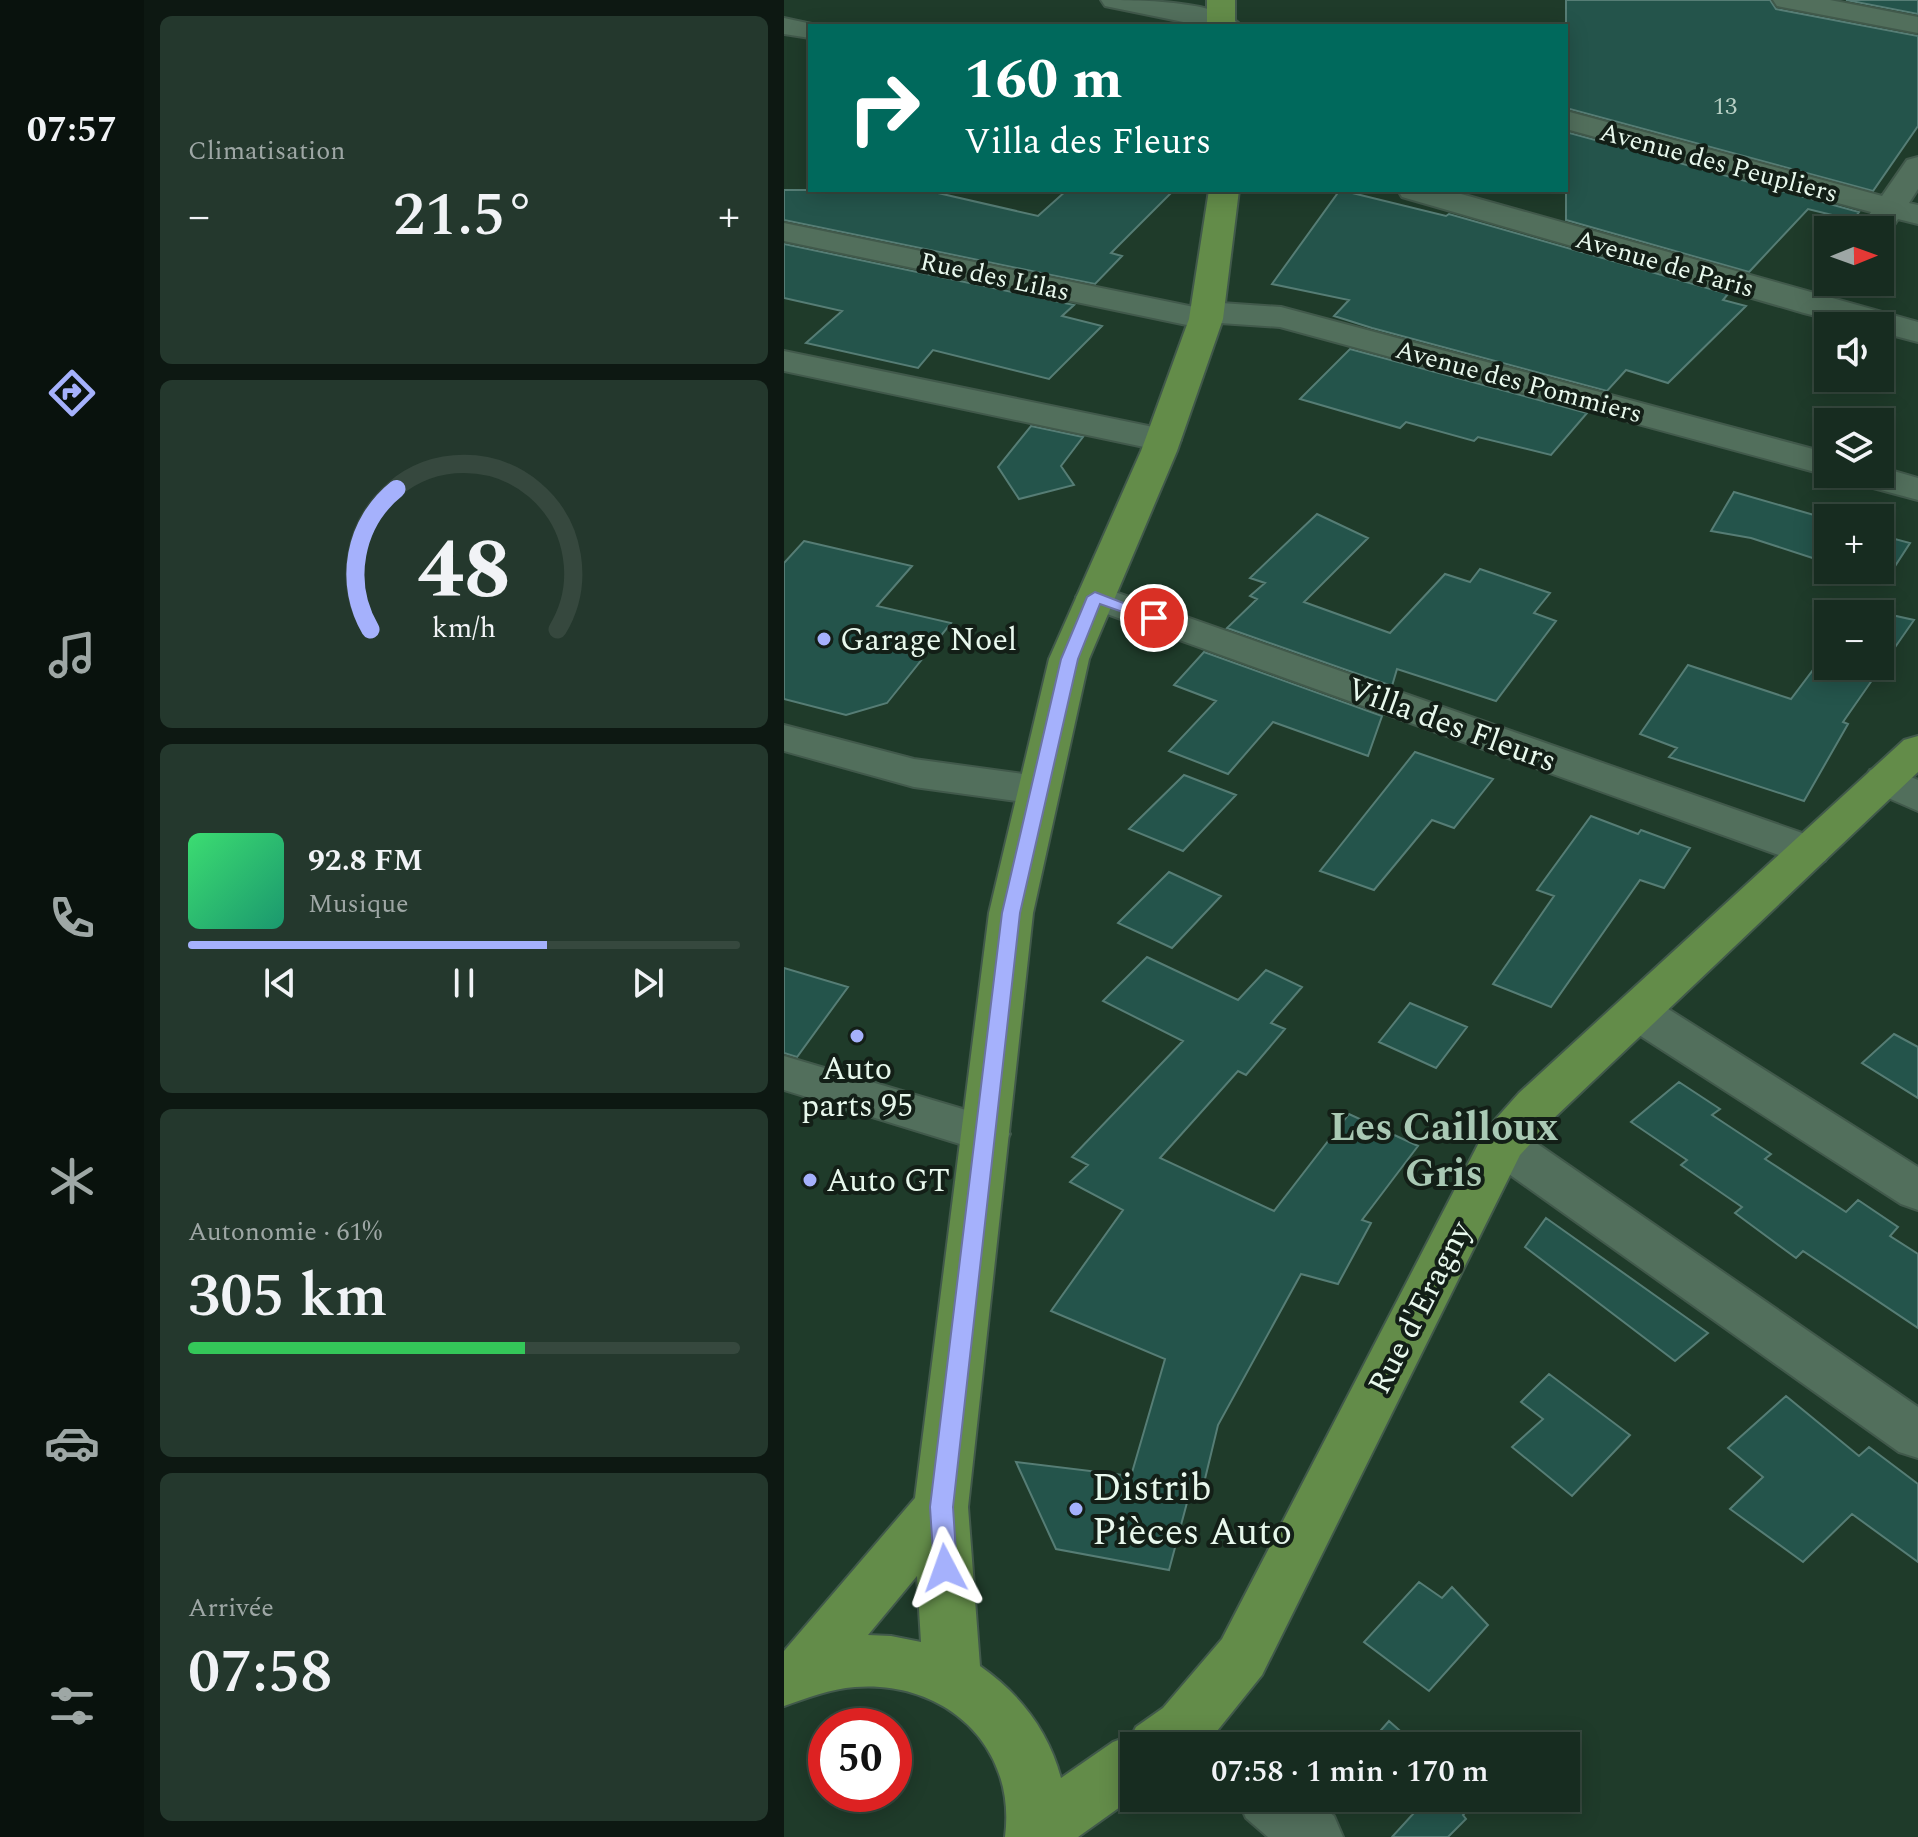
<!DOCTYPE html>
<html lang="fr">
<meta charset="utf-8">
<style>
:root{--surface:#172c20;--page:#24382d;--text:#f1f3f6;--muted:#9ea7a5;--line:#36483e;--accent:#a5b1fc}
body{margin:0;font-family:Spectral,serif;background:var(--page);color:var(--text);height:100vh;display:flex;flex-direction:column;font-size:30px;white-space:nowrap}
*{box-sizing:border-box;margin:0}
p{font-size:26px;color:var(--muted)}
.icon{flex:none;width:44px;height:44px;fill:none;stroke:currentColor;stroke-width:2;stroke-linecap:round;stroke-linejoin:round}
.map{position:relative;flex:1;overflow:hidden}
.sheet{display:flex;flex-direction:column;gap:16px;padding:16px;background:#0d1812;width:640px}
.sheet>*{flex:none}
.banner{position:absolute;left:24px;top:24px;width:760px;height:168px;border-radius:0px;box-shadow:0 4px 20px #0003,0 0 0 2px var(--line);background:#00695c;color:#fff;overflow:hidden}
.needle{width:52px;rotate:89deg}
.tools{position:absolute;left:1030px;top:216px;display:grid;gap:16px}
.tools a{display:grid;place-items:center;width:80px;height:80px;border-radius:0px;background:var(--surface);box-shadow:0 4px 20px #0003,0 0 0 2px var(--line);font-size:40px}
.speed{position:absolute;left:24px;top:1708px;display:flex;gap:16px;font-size:40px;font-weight:700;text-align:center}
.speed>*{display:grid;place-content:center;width:104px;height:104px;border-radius:50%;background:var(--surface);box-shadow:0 4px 20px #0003,0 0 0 2px var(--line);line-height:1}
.speed .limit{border:12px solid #d22;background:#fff;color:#111}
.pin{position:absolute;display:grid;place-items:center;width:68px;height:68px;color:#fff;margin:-34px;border:4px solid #fff;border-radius:50%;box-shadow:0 2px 8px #0007}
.me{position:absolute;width:88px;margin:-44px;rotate:356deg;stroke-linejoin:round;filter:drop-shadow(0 0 6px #0008)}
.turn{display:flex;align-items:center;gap:28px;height:168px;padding:0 24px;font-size:36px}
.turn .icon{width:104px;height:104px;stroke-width:2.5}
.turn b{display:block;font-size:56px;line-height:68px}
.big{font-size:60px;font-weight:600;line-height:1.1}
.sheet .card{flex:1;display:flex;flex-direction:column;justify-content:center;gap:12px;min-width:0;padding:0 28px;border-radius:12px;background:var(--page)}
.sheet .dial{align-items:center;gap:0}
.dial svg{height:208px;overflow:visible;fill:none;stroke:var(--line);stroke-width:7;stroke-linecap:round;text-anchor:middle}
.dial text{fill:var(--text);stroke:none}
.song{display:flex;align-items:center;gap:24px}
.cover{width:96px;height:96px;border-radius:12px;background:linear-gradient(135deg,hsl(140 70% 55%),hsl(160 70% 35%))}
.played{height:8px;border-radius:4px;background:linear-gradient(90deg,var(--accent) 65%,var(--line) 65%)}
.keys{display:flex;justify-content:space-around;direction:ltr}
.heat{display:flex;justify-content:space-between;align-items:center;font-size:44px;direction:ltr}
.charge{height:12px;border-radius:6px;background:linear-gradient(90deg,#34c759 61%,var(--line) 0)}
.trip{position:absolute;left:336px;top:1732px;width:460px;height:80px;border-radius:0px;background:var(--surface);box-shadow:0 4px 20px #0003,0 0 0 2px var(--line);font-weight:600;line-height:80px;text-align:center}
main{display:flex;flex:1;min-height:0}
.tab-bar{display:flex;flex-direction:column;width:144px;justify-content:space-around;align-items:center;background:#09120d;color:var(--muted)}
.tab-bar .icon{width:56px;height:56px}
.tab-bar .on{color:var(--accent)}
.tab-bar b{font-size:36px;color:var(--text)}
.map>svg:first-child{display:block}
</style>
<main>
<nav class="tab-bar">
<b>07:57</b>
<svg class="icon on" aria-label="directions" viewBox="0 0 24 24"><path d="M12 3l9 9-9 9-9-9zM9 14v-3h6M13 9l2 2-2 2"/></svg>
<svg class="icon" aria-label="music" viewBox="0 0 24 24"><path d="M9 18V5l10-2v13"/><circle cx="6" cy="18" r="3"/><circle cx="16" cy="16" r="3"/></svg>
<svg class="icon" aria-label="phone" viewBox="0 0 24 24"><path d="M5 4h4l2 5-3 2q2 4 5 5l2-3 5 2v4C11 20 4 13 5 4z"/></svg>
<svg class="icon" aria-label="climate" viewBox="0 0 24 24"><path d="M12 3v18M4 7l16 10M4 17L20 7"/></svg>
<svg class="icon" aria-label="car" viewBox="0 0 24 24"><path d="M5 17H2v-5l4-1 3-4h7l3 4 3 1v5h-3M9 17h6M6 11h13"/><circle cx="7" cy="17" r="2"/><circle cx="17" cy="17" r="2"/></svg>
<svg class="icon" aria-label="filters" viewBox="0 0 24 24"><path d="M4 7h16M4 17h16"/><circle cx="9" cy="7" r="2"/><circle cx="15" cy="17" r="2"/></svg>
</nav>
<section class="sheet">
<div class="card"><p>Climatisation</p>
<div class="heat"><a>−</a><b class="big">21.5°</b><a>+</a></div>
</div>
<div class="card dial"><svg viewBox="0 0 100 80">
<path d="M14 69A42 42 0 1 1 86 69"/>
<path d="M14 69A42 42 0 0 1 24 15" stroke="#a5b1fc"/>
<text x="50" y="56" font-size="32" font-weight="700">48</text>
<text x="50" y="72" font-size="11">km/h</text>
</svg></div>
<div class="card">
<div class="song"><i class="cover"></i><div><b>92.8 FM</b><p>Musique</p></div></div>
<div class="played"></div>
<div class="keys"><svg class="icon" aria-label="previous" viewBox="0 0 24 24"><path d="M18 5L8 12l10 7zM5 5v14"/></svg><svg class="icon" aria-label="pause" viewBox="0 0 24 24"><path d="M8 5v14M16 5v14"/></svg><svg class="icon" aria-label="next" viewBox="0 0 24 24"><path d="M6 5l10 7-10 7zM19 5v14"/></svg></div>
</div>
<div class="card"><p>Autonomie · 61%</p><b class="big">305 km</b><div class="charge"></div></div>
<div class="card"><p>Arrivée</p><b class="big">07:58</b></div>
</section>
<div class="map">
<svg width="1134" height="1837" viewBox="0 0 1134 1837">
<rect width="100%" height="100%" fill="#1f3b2a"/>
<path fill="#24544b" stroke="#567d75" stroke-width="2" d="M 782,0 L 986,0 L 992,9 L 1134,36 L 1134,126 L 1089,191 L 782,108 Z
M 1062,0 L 1134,0 L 1134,14 Z
M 782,132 L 1075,212 L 1069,220 L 1024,209 L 965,272 L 782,220 Z
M 0,190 L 141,190 L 254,216 L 283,190 L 390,190 L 327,253 L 338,256 L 311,284 L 0,220 Z
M 556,190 L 662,216 L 665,214 L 944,294 L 939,300 L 962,306 L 884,383 L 842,370 L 823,391 L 588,328 L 550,316 L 565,300 L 488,284 Z
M 0,244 L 290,305 L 278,316 L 318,326 L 265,379 L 149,350 L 134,368 L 22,343 L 58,311 L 0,298 Z
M 566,349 L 803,413 L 767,455 L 694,437 L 690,441 L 622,422 L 616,428 L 516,399 Z
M 247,426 L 299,437 L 277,466 L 290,485 L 235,499 L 214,467 Z
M 950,492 L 1044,519 L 1044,563 L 967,538 L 927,531 Z
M 533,514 L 584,538 L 520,602 L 606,633 L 661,574 L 686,582 L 696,569 L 766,593 L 750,613 L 772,621 L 712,701 L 613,669 L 608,686 L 443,628 L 473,599 L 466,596 L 481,583 L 466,578 Z
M 1096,535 L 1126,543 L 1102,580 L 1067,570 L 1096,570 Z
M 20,541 L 128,566 L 93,606 L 167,623 L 103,703 L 62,715 L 0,699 L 0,563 Z
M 1076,608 L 1130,620 L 1059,722 L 1064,724 L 1020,801 L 885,757 L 893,748 L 856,734 L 904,665 L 1007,699 L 1044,650 L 1044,666 L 1096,666 L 1096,614 L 1071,614 Z
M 420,652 L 598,716 L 584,756 L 489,722 L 444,774 L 385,751 L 432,701 L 390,685 Z
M 631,752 L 709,779 L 670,828 L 648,820 L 590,890 L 536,871 Z
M 400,775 L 452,795 L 399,851 L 345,829 Z
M 807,816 L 854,834 L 857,830 L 906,848 L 880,888 L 856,880 L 767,1007 L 709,984 L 770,896 L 753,890 Z
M 385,872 L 437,896 L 388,948 L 334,923 Z
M 363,957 L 454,1000 L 482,970 L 518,987 L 487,1023 L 501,1029 L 462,1075 L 454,1071 L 376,1158 L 490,1211 L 565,1114 L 634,1146 L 578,1220 L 587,1223 L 554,1284 L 517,1274 L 434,1425 L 420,1483 L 408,1484 L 385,1570 L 272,1549 L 232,1462 L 347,1476 L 381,1359 L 267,1311 L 339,1210 L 286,1182 L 304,1165 L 288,1157 L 399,1041 L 319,1001 Z
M 0,968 L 64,987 L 13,1057 L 0,1053 Z
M 626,1003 L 683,1027 L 652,1068 L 595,1042 Z
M 1110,1034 L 1134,1047 L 1134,1098 L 1078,1063 Z
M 895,1082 L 936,1109 L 928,1115 L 987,1154 L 981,1159 L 1062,1212 L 1074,1200 L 1114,1227 L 1106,1236 L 1134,1254 L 1134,1328 L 1019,1251 L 1012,1258 L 951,1213 L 958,1207 L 897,1165 L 903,1160 L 847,1122 Z
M 762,1218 L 924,1333 L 891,1361 L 741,1247 Z
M 765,1374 L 846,1435 L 788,1496 L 728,1447 L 759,1419 L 737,1402 Z
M 1002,1396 L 1075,1456 L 1085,1447 L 1134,1484 L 1134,1562 L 1068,1514 L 1019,1562 L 946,1509 L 979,1477 L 944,1448 Z
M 635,1582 L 658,1598 L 668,1587 L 704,1625 L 645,1691 L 580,1642 Z
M 605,1721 L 633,1746 L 583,1746 Z
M 611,1798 L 690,1798 L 692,1800 L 679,1815 L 682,1819 L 664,1837 L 608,1837 L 629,1814 Z"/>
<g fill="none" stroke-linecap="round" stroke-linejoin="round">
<g stroke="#41594b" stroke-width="4">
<path id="minor" d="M 317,0 C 350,0 437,0 457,26 L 419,26 L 321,6 Z
M 989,0 L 1046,0 L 1134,17 L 1134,33 L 1003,8 L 993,6 Z
M 0,18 L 37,26 L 26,26 L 26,38 L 0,34 Z
M 782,111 L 1098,196 L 1123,160 L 1134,157 L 1134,189 L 1125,203 L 1134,205 L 1134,224 L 1114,219 L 1102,237 L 1096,238 L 1096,230 L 1075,230 L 1087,212 L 782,129 Z
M 614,190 L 663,190 L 1134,322 L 1134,342 L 1096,332 L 1096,326 L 1071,326 L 1020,313 L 618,197 Z
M 0,223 L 410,307 L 423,302 L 497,307 L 1044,453 L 1044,474 L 1047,474 L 1031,472 L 496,327 L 436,323 L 422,329 L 0,241 Z
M 0,351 L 379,429 L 391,433 L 397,440 L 391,447 L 379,451 L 0,371 Z
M 1096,467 L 1134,478 L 1134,500 L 1067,482 L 1062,474 L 1096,474 Z
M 311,585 L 1041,841 L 1047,851 L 1041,861 L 1026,865 L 1011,861 L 298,605 L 292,597 L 298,589 Z
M 0,725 L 130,759 L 254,776 L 269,780 L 275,790 L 269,800 L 254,804 L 130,787 L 0,751 Z
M 1101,766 L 1134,780 L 1134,811 L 1086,790 L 1080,780 L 1086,770 Z
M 854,996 L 870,1000 L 1134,1167 L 1134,1210 L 1117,1204 L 838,1024 L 831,1012 L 838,1000 Z
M 0,1056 L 219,1121 L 226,1134 L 219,1147 L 202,1152 L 0,1090 Z
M 718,1126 L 735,1131 L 1134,1407 L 1134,1458 L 1115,1452 L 701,1157 L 694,1144 L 701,1131 Z
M 453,1798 L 528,1798 L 550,1816 L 559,1837 L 484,1837 L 462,1818 Z"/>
</g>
<g stroke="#41594b" stroke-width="4">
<path id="major" d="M 423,0 L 451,0 L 451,26 L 423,26 Z
M 425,190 L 455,190 L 439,319 L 393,451 L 305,659 L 249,913 L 184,1507 L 196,1666 C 236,1694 264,1730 277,1778 L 329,1742 L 348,1735 L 352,1727 L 379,1708 L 438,1639 L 701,1131 L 735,1093 L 1120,740 L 1134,736 L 1134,772 L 769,1119 L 736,1155 L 478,1675 L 421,1746 L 350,1746 L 350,1797 L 294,1837 L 221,1837 C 233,1745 160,1680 71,1687 C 46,1689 23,1698 0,1706 L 0,1651 L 131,1498 L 205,913 L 265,659 L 357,451 L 405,319 ZM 133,1576 L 137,1642 L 107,1636 L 84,1635 Z"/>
</g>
<use href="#minor" fill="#526f5c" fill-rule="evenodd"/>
<use href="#major" fill="#638c49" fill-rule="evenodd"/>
</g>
<path fill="#a5b1fc" stroke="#6b73a4" stroke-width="2" d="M 311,592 L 378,618 L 370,623 L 316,604 L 294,659 L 236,913 L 169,1507 L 173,1568 L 169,1575 L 161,1578 L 153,1575 L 150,1568 L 146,1507 L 218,913 L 277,659 L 303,597 Z"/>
<g fill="#a5b1fc" stroke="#131f17" stroke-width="3">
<circle cx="40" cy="639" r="8"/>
<circle cx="73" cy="1036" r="8"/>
<circle cx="26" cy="1180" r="8"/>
<circle cx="292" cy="1509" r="8"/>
</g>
<g text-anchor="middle" stroke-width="8" stroke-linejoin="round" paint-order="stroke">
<g font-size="24" fill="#b7cfc4">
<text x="941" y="114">13</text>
</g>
<g font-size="26" fill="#e8f8ed" stroke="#131f17">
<text transform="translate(935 162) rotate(15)" y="9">Avenue des Peupliers</text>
<text transform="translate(881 263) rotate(16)" y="9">Avenue de Paris</text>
<text transform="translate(211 276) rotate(12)" y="9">Rue des Lilas</text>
<text transform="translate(735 381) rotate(15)" y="9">Avenue des Pommiers</text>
</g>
<g font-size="32" fill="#e8f8ed" stroke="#131f17" text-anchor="start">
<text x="56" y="650">Garage Noel</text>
<text x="73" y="1079" text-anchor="middle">Auto<tspan x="73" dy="37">parts 95</tspan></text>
<text x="42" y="1191">Auto GT</text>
</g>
<g font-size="32" fill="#e8f8ed" stroke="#131f17">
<text transform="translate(668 724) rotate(20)" y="11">Villa des Fleurs</text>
<text transform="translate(635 1307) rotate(-63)" y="11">Rue d'Eragny</text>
</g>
<g font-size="38" fill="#e8f8ed" stroke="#131f17" text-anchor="start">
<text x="308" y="1500">Distrib<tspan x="308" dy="44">Pièces Auto</tspan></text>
</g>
<g font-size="40" font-weight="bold" fill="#a9c9b4" stroke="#131f17">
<text x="660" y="1140">Les Cailloux<tspan x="660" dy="46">Gris</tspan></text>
</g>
</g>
</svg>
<div class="tools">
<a><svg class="needle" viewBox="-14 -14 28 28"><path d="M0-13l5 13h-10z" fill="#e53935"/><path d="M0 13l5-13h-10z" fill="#9ea7a5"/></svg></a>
<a><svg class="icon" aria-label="sound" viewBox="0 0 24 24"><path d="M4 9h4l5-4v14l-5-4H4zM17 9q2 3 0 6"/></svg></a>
<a><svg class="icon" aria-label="layers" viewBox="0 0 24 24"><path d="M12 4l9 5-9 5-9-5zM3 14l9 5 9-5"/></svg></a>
<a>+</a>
<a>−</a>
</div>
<div class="speed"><div class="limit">50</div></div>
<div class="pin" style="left:370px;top:618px;background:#d93025"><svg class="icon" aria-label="arrive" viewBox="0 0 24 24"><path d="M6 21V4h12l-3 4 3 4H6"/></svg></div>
<svg class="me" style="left:161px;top:1568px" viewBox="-20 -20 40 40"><path d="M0-17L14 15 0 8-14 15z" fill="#a5b1fc" stroke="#fff" stroke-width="4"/></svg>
<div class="trip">07:58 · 1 min · 170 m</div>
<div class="banner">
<div class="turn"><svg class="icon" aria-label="right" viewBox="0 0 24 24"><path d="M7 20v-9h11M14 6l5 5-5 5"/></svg><div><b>160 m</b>Villa des Fleurs</div></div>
</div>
</div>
</main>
